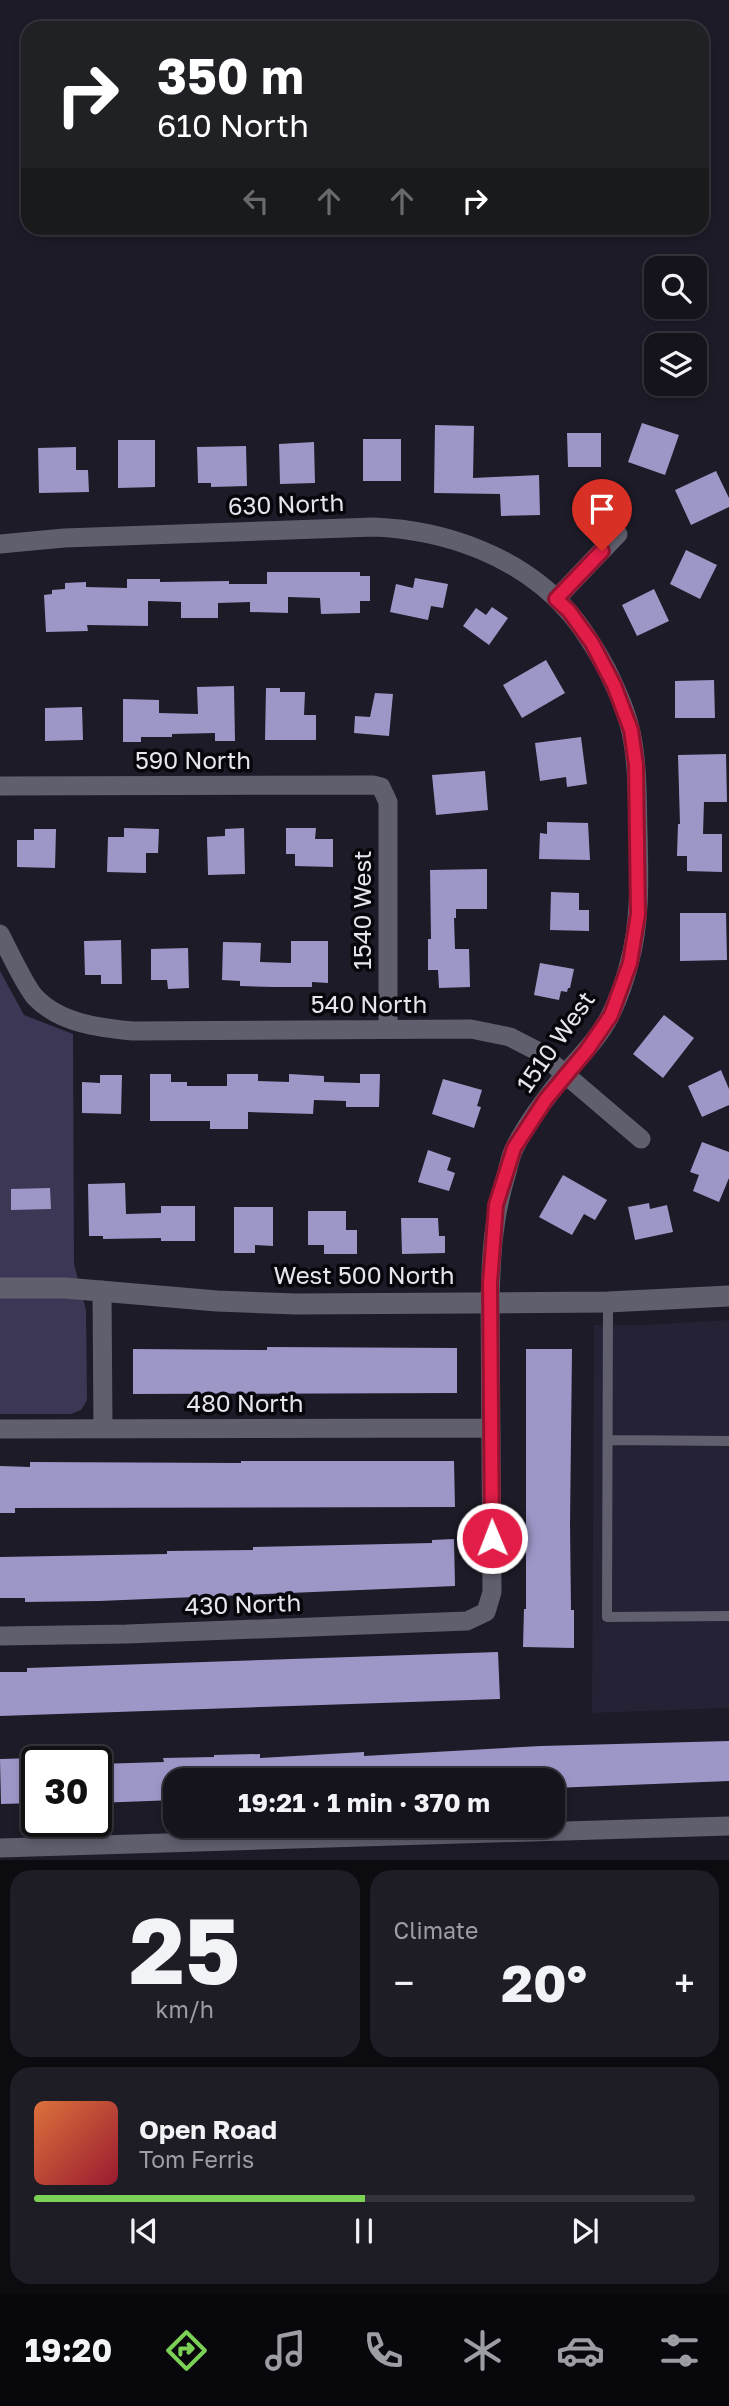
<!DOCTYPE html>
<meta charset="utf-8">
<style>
:root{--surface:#15141d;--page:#1e1d26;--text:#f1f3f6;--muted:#9d9ea4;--line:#34333b;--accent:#7bd155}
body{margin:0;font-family:"Golos Text",sans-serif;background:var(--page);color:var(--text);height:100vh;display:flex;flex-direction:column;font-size:26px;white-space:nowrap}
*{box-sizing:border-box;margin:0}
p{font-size:23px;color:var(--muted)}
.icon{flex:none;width:38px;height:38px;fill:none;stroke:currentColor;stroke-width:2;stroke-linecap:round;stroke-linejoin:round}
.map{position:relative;height:1860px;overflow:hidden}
.sheet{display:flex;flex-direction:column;gap:10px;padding:10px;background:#0c0b10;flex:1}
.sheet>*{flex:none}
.top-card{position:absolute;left:21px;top:21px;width:688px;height:214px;border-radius:21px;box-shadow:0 4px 10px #0003,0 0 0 2px var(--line);background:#202124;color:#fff;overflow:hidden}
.fabs{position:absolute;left:644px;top:256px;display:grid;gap:14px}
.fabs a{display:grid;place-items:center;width:63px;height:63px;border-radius:14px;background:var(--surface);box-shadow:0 4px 10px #0003,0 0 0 2px var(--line);font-size:35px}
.speed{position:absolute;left:21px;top:1746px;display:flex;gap:14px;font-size:35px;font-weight:700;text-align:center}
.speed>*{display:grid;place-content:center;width:91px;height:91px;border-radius:50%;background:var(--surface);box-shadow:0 4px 10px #0003,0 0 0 2px var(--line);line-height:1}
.speed .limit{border:4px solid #111;border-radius:10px;background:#fff;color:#111}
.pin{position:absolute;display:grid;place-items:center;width:60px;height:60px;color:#fff;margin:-72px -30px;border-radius:50% 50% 50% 0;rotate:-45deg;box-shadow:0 0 7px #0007}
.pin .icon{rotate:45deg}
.me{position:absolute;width:77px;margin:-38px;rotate:359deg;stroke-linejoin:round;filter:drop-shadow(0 0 5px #0008)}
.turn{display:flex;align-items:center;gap:24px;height:147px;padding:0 21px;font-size:32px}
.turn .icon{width:91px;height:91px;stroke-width:2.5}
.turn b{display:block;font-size:49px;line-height:60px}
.lanes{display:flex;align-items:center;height:66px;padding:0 21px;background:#0003;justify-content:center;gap:35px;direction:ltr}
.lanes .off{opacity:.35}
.big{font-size:52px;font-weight:700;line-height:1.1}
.sheet .card{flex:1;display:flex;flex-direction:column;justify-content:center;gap:10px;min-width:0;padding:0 24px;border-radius:21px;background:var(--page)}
.sheet .dial{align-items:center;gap:0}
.dial b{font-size:91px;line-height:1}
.song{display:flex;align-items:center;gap:21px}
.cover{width:84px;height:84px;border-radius:10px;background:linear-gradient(135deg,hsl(20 70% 55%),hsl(350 70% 35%))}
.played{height:7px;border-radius:4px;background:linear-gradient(90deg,var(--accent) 50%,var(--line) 50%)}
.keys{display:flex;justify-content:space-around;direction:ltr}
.heat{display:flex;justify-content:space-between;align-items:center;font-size:38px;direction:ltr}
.sheet .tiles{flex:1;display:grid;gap:10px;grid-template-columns:1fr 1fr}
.card:last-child{grid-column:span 2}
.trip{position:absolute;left:163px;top:1768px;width:402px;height:70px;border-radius:21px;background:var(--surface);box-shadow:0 4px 10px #0003,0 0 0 2px var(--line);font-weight:700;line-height:70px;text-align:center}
.menu{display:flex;height:112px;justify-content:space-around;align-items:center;background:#08080c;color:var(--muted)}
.menu .icon{width:49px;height:49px}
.menu .on{color:var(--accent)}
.menu b{font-size:32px;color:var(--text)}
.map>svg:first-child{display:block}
</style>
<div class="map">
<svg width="729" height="1860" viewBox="0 0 729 1860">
<rect width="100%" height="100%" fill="#1c1b27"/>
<path fill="#242234" d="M 729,1320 L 729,1708 L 592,1713 L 594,1325 L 642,1325 Z"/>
<path fill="#3b3755" d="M 0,971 L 24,1015 L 73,1034 L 74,1264 L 86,1310 L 87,1400 L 81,1410 L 71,1414 L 0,1414 Z"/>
<path fill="#9d97c8" d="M 642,423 L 679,435 L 665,475 L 628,462 Z
M 435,425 L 474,426 L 473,478 L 539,475 L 540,515 L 501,516 L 500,494 L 434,493 Z
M 567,433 L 601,433 L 601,467 L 568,467 Z
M 363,439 L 401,439 L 401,481 L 363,481 Z
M 118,440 L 155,440 L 155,487 L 118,488 Z
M 314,442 L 315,483 L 280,484 L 279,444 Z
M 246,446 L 247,486 L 211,487 L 211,483 L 198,483 L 197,447 Z
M 76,447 L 76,470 L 88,470 L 89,492 L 39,493 L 38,448 Z
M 716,471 L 729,498 L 729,507 L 691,525 L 675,490 Z
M 686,550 L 717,565 L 700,599 L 670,584 Z
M 267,572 L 360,572 L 360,576 L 370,576 L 370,601 L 360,601 L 360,613 L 321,614 L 320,598 L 288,597 L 288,613 L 250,612 L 250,602 L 218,603 L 218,618 L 181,618 L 181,602 L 148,601 L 148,626 L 87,625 L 88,631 L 46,632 L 44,595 L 52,594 L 52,590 L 65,589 L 65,583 L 86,582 L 86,587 L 127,588 L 127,579 L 160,579 L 160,582 L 229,581 L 229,584 L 267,584 Z
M 415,578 L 448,584 L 443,608 L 431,606 L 428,620 L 390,612 L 396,584 L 413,588 Z
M 654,589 L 669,621 L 637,636 L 622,605 Z
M 492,607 L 508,618 L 489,645 L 463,626 L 476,608 L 486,615 Z
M 546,660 L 565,693 L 522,718 L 503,685 Z
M 714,680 L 715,718 L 675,718 L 675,681 Z
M 234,686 L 235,741 L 215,741 L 215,733 L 172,734 L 172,737 L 141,737 L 141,742 L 123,742 L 123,699 L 159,700 L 159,713 L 198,714 L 197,687 Z
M 266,688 L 280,688 L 280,692 L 305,692 L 304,715 L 316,715 L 316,740 L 265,740 Z
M 375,693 L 393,694 L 389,736 L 354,733 L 355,716 L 370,717 Z
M 82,707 L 83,740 L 45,741 L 45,708 Z
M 581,737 L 587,784 L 567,787 L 566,777 L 540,781 L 535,743 Z
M 726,754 L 727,802 L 704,802 L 703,834 L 722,834 L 722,872 L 687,871 L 687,856 L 677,856 L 678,824 L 680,824 L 678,755 Z
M 485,771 L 488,810 L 436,815 L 432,775 Z
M 547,822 L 588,823 L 590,860 L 539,859 L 540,833 L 547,834 Z
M 124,828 L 159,829 L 158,853 L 146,853 L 146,873 L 107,872 L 108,837 L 124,837 Z
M 244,828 L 245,874 L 208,875 L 207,837 L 225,836 L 225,829 Z
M 286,828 L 316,828 L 315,839 L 333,839 L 333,867 L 295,866 L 295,854 L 286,854 Z
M 34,829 L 56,829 L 55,868 L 17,867 L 17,840 L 34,840 Z
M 487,869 L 487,909 L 456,909 L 456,918 L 454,918 L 455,949 L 469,949 L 470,987 L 439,988 L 438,970 L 428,970 L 428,939 L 431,939 L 430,870 Z
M 551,892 L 579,893 L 579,910 L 589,910 L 589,931 L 550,930 Z
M 680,913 L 726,913 L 727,960 L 680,961 Z
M 121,940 L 122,984 L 101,984 L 101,975 L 85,975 L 84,941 Z
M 291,941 L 328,941 L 328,983 L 312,982 L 312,987 L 273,987 L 240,986 L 240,981 L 222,980 L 223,942 L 261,943 L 260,962 L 291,963 Z
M 188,948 L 189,988 L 168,989 L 167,980 L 151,980 L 151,949 Z
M 540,963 L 574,969 L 570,988 L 568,988 L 567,992 L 561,991 L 559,1000 L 534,995 Z
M 664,1015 L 694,1038 L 663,1078 L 633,1054 Z
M 721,1070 L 729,1089 L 729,1105 L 702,1117 L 688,1086 Z
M 150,1074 L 171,1074 L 171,1082 L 187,1082 L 187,1086 L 227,1086 L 227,1074 L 258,1074 L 258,1081 L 289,1082 L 289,1074 L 324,1076 L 324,1082 L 360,1083 L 360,1074 L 380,1074 L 379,1107 L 346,1107 L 346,1101 L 314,1100 L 313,1114 L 248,1112 L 248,1129 L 210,1129 L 210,1121 L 150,1121 Z
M 100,1075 L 122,1075 L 121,1114 L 82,1113 L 82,1082 L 100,1083 Z
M 443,1079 L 482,1090 L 477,1106 L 481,1107 L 474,1128 L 432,1114 Z
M 702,1142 L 729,1152 L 729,1178 L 719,1202 L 693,1191 L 699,1175 L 690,1172 Z
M 428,1150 L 451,1158 L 447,1170 L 455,1173 L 449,1191 L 418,1182 Z
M 563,1175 L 607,1200 L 595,1220 L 584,1214 L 572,1235 L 539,1217 Z
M 125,1183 L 126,1214 L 161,1213 L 161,1206 L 195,1206 L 195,1241 L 161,1241 L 161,1238 L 103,1239 L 103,1236 L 89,1236 L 88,1184 Z
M 50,1188 L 51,1209 L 11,1210 L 11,1189 Z
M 649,1203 L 650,1209 L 667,1205 L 673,1232 L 635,1240 L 628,1207 Z
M 234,1207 L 273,1207 L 273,1246 L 255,1245 L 255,1253 L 234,1253 Z
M 308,1211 L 346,1211 L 346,1230 L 357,1230 L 357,1254 L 324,1254 L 324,1245 L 308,1245 Z
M 401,1218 L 438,1218 L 439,1236 L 445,1236 L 445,1253 L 402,1254 Z
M 267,1347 L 457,1348 L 457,1393 L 133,1394 L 133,1349 L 267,1350 Z
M 526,1349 L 572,1349 L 570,1524 L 571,1610 L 574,1610 L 574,1648 L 523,1647 L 524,1609 L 526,1609 Z
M 241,1461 L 454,1461 L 455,1507 L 15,1508 L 15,1513 L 0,1513 L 0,1466 L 30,1467 L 30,1462 L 241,1463 Z
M 454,1539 L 455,1586 L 99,1601 L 25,1602 L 25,1598 L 0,1598 L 0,1557 L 167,1554 L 167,1551 L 253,1550 L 253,1547 L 432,1543 L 432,1540 Z
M 498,1652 L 500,1699 L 0,1716 L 0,1672 L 27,1672 L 27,1668 Z
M 729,1741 L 729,1781 L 553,1788 L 553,1780 L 175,1780 L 175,1800 L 96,1803 L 96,1764 L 164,1762 L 163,1758 L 214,1757 L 214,1755 L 260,1754 L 260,1758 L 364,1752 L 364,1756 L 541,1746 Z
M 36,1758 L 37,1803 L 1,1804 L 0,1759 Z"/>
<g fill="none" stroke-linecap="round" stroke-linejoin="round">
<path stroke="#605f6e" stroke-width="10" d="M 608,1302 L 607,1617 L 729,1616
M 609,1440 L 729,1441"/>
<path stroke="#605f6e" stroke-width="19" d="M 0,544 L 64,538 L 374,527 C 445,530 520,556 568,611 C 583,628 595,648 606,668 C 616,688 626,710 631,732 C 638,765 637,799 638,832 C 639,876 641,921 629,964 C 625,980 618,999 611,1014 C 600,1036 582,1055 566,1073 C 548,1095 528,1121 515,1147 C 511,1154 509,1164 507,1172 C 493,1216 491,1256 490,1302 L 492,1592 L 486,1612 L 467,1621 L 127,1634 L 0,1636
M 556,599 L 618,534
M 0,786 L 373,785 L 381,787 L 388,802 L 388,1029
M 0,934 C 8,949 25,986 35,997 C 59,1023 99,1028 133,1031 L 471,1029 L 510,1037 L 539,1052 L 641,1139
M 102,1290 L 103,1428
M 0,1429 L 491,1428
M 0,1848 L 729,1826"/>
<path stroke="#605f6e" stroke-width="21" d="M 0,1288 L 65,1288 L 217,1301 L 296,1304 L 608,1302 L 729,1296"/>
</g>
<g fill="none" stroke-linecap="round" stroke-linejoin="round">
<g stroke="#92132f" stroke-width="18">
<path id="route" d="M 492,1538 L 490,1283 L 496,1205 L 514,1148 L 546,1099 L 587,1050 L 611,1015 L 630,963 L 638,914 L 636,765 L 631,730 L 614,685 L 592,643 L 569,611 L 556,599 L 602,551"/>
</g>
<use href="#route" stroke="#e11d48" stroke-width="12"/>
</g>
<g text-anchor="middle" stroke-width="7" stroke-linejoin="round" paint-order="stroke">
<g font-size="24" fill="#e5e5ed" stroke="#07070b">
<text transform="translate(286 505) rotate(-2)" y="8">630 North</text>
<text x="193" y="769">590 North</text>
<text transform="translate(363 910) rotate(-90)" y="8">1540 West</text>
<text x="369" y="1013">540 North</text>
<text transform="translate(556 1042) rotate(-55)" y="8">1510 West</text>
<text x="364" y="1284">West 500 North</text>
<text x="245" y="1412">480 North</text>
<text transform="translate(243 1605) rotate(-2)" y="8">430 North</text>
</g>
</g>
</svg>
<div class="fabs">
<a><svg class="icon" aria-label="search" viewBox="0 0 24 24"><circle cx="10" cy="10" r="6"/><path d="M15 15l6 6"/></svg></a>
<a><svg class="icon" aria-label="layers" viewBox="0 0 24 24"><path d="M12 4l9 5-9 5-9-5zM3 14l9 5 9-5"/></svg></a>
</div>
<div class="speed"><div class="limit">30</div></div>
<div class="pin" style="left:602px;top:551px;background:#d93025"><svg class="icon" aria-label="arrive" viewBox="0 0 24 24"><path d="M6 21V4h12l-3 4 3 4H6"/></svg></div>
<svg class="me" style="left:492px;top:1538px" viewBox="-20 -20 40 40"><circle r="17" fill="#e11d48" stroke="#fff" stroke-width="3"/><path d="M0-11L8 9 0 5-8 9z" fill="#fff"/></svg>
<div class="trip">19:21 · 1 min · 370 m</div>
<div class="top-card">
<div class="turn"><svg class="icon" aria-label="right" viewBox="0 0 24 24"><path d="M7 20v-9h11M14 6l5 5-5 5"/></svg><div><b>350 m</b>610 North</div></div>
<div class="lanes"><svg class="icon off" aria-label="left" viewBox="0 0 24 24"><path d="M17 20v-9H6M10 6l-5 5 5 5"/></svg><svg class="icon off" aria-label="ahead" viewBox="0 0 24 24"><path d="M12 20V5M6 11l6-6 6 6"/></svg><svg class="icon off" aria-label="ahead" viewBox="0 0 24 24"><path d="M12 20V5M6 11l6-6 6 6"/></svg><svg class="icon" aria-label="right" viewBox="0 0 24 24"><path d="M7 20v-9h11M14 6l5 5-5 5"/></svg></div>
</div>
</div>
<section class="sheet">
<div class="tiles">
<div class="card dial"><b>25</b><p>km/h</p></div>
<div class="card"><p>Climate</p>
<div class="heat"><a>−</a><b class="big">20°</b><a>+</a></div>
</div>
<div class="card">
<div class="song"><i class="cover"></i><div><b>Open Road</b><p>Tom Ferris</p></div></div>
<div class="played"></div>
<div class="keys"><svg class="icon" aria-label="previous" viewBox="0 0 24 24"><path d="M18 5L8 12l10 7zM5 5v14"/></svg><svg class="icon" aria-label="pause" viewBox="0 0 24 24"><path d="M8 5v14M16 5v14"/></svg><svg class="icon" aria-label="next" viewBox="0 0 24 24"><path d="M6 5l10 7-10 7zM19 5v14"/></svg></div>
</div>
</div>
</section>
<nav class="menu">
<b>19:20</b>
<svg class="icon on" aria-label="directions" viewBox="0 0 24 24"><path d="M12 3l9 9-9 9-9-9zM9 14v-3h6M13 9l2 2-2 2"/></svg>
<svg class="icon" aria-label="music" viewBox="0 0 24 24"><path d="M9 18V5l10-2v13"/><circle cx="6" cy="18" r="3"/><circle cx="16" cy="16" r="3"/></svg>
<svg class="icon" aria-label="phone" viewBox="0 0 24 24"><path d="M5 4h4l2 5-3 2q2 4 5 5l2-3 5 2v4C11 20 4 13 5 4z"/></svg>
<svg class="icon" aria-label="climate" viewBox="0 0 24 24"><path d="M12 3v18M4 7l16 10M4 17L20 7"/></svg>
<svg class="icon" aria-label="car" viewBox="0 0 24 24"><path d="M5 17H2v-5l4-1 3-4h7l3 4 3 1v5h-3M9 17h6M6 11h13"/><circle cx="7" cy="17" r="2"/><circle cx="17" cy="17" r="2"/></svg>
<svg class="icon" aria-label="filters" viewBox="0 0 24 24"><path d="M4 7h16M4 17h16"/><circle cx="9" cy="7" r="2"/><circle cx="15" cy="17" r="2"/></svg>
</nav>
